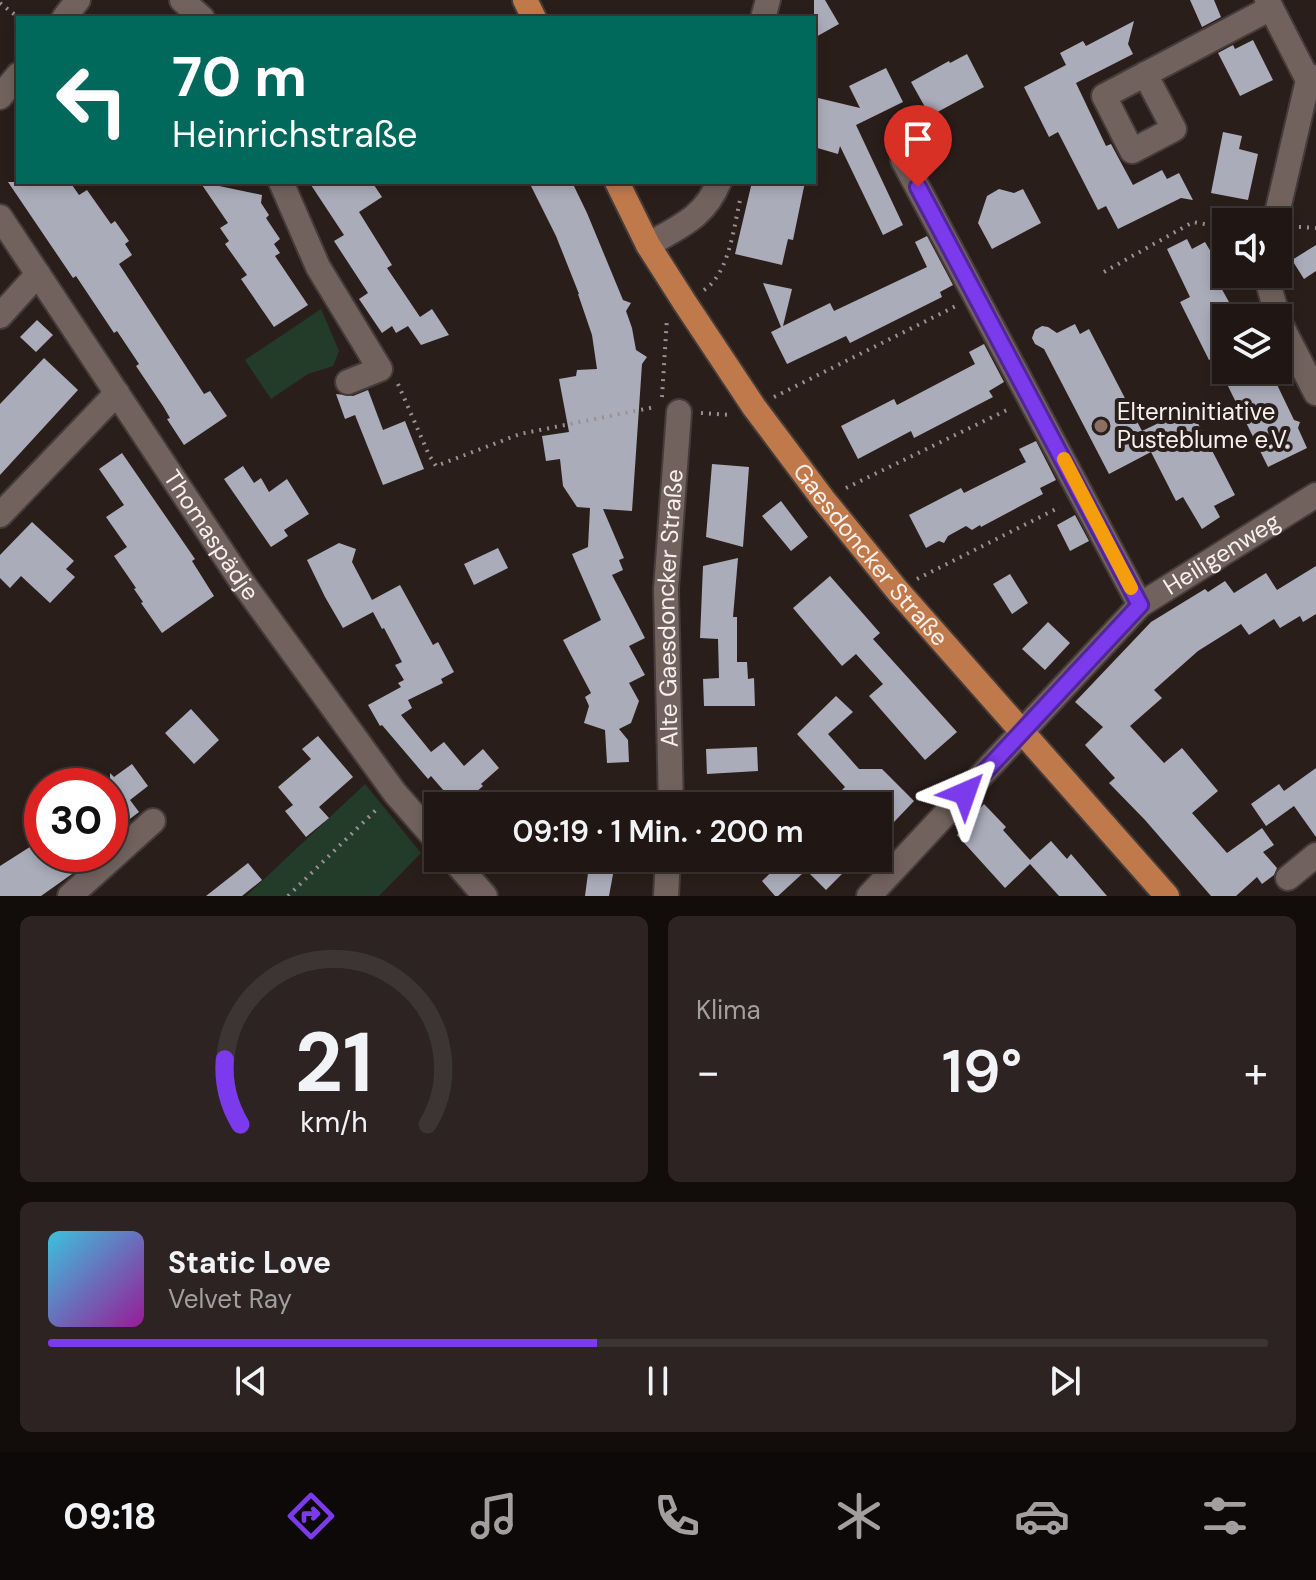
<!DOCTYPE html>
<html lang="de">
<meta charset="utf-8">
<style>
:root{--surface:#201614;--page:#2d2322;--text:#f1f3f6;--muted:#a29fa0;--line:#3d3534;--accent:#7c3aed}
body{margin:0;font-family:"DM Sans",sans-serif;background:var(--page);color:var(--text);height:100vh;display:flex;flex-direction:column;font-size:30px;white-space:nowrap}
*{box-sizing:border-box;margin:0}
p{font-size:26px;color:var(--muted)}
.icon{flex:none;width:44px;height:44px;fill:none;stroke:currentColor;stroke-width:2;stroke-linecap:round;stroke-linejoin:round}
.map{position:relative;height:896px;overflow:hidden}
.panel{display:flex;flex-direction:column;gap:20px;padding:20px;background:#120c0b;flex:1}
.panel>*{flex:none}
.hud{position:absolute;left:16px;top:16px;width:800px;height:168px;border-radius:0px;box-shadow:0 4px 12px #0003,0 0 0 2px var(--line);background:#00695c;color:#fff;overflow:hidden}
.buttons{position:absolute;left:1212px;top:208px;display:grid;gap:16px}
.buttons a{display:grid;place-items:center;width:80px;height:80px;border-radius:0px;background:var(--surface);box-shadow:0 4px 12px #0003,0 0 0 2px var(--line);font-size:40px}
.speed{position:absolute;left:24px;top:768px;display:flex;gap:16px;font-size:40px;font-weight:700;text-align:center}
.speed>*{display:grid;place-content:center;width:104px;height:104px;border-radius:50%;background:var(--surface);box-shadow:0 4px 12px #0003,0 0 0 2px var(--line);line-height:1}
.speed .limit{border:12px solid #d22;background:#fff;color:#111}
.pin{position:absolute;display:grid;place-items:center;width:68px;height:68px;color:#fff;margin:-82px -34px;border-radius:50% 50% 50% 0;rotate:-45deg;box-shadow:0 0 8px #0007}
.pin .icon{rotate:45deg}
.me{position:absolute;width:88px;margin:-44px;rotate:43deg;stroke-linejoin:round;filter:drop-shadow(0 0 6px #0008)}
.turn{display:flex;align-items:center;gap:28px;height:168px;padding:0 24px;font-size:36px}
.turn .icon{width:104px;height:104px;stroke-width:2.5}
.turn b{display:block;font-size:56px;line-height:68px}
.big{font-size:60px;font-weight:600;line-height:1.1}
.panel .card{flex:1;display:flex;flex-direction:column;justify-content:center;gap:12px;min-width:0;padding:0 28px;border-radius:12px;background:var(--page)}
.panel .dial{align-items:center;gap:0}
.dial svg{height:208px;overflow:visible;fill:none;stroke:var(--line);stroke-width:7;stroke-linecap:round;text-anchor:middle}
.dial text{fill:var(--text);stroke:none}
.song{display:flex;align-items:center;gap:24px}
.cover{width:96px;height:96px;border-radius:12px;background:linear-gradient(135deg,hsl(190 70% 55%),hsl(300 70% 35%))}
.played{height:8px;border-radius:4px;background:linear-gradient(90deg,var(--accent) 45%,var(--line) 45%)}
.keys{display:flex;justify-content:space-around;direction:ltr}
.heat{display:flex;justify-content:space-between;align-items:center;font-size:44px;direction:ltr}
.panel .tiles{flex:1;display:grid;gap:20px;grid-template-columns:1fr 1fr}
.card:last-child{grid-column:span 2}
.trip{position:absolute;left:424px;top:792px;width:468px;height:80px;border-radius:0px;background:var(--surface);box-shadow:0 4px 12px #0003,0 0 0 2px var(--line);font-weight:600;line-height:80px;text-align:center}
.tabs{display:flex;height:128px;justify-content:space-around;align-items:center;background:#0d0908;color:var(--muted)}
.tabs .icon{width:56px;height:56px}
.tabs .active{color:var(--accent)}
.tabs b{font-size:36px;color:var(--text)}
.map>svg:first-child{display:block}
</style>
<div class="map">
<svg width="1316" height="896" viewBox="0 0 1316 896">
<rect width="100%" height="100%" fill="#2a1e1a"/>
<path fill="#233b29" d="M 321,309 L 339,351 L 333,366 L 308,374 L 271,399 L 245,360 Z
M 365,784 L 421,853 L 379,896 L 246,896 Z"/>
<path fill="#abacba" d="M 814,0 L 825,0 L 839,24 L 814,38 Z
M 1190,0 L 1214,0 L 1221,17 L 1202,27 Z
M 1134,21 L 1128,44 L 1133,54 L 1076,83 L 1106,146 L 1111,144 L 1133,185 L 1162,170 L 1167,179 L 1179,173 L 1193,200 L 1181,198 L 1118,229 L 1106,206 L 1098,210 L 1058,132 L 1049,137 L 1024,87 L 1066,65 L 1060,53 L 1083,41 L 1086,46 Z
M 1253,40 L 1273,80 L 1240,96 L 1218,53 L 1233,45 L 1235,49 Z
M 967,54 L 984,87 L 930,116 L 911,82 L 949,61 L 950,63 Z
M 886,68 L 903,102 L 856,125 L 903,225 L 883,235 L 840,146 L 838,154 L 814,147 L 814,97 L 860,108 L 849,86 Z
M 1223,132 L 1242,136 L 1239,149 L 1258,154 L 1248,200 L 1211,193 Z
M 8,182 L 70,182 L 79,195 L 87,190 L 111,224 L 115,221 L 129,241 L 125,244 L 132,255 L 119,264 L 204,394 L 210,391 L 227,416 L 184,445 L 167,419 L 170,418 L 163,406 L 136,366 L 139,364 L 117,331 L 114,333 L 76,276 L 73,278 Z
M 200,182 L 262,195 L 261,203 L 269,215 L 266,218 L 280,239 L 274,244 L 280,253 L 275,256 L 308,305 L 274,327 L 241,279 L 247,275 L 225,244 L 229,241 L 220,228 L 228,223 Z
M 309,182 L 372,182 L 382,197 L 359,212 L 392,265 L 387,268 L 420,317 L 432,309 L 449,335 L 421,345 L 408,326 L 396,333 L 392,326 L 382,333 L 359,299 L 368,293 L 334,241 L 344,235 Z
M 529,182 L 572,182 L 587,213 L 623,300 L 631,303 L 626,311 L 632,328 L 636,350 L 647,357 L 642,364 L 632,511 L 603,509 L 624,558 L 619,560 L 623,570 L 612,575 L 645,638 L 629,646 L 645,675 L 629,683 L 639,701 L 631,723 L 619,729 L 628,740 L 629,762 L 607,763 L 605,730 L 584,723 L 589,706 L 585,697 L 591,693 L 563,640 L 601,620 L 572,554 L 588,547 L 590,508 L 577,507 L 563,486 L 560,459 L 546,461 L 542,436 L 569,432 L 559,379 L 576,376 L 577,370 L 597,369 L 592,335 L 578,294 L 579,294 L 556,236 Z
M 752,182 L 805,182 L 793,240 L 788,239 L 782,265 L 735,254 Z
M 999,189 L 1014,193 L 1023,189 L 1041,223 L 992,249 L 978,223 L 987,196 Z
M 927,236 L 953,285 L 940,292 L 942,297 L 850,343 L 846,336 L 787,364 L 771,332 L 781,327 L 763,283 L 792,289 L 783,326 L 830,303 L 834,311 L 927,267 L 915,242 Z
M 1187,239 L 1192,249 L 1205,242 L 1211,252 L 1215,250 L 1224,268 L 1220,270 L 1225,281 L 1219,284 L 1234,311 L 1226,314 L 1226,352 L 1209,360 L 1180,302 L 1190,297 L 1167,249 Z
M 1316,245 L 1316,271 L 1304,279 L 1292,260 Z
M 37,320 L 53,335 L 36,352 L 20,337 Z
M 1075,324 L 1080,334 L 1089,329 L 1142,431 L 1190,408 L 1235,495 L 1214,506 L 1220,517 L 1202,529 L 1183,497 L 1176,501 L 1151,452 L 1109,474 L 1044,349 L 1035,344 L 1032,338 L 1035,330 L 1042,326 L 1048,327 L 1057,333 Z
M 984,344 L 1004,382 L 989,391 L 993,397 L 914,438 L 911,431 L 858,459 L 841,426 L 894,399 L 897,405 L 975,364 L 969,352 Z
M 44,358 L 78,390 L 0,475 L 0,404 Z
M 1220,370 L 1270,370 L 1294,420 L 1300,422 L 1298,428 L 1307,448 L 1268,467 Z
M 368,390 L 383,430 L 405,421 L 424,469 L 383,485 L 355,415 L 345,419 L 336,394 L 353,396 Z
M 1036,441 L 1056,480 L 1040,488 L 1043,494 L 981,527 L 980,525 L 972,530 L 966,526 L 948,536 L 944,543 L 939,541 L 926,548 L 909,515 L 961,488 L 964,493 L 1026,462 L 1019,449 Z
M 122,453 L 195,559 L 192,561 L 214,596 L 162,633 L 141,603 L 143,602 L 134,589 L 136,588 L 114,556 L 127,547 L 106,517 L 124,505 L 99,469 Z
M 712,464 L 749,467 L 743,547 L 706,537 Z
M 243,466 L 254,483 L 261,478 L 269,492 L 287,479 L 309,514 L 284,530 L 288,536 L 271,547 L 224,479 Z
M 781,501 L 808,537 L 791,551 L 762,516 Z
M 1075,515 L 1089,541 L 1070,551 L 1057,525 Z
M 32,522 L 74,561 L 66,569 L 75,577 L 50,603 L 21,576 L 10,588 L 0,578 L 0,555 Z
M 339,543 L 356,549 L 352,562 L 372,600 L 400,585 L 433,645 L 438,642 L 454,672 L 441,679 L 443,683 L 408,700 L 406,696 L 412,708 L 401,715 L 431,752 L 444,742 L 464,766 L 483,749 L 499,768 L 481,784 L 483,786 L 460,806 L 457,806 L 431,776 L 428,779 L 382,725 L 380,726 L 368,705 L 401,687 L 398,683 L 404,680 L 395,665 L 402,662 L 384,628 L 382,629 L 373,612 L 343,628 L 325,597 L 307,560 Z
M 498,548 L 508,568 L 474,585 L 464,564 Z
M 738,558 L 733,617 L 737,617 L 737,662 L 747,662 L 748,679 L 754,678 L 755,706 L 704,706 L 703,679 L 719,678 L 718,639 L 700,638 L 703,566 Z
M 1316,566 L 1316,614 L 1303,622 L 1300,616 L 1280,628 L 1274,619 L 1249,635 L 1241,624 L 1198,651 L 1154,690 L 1162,698 L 1130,726 L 1164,763 L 1182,748 L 1218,791 L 1192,813 L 1227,853 L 1262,828 L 1274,845 L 1263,852 L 1277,868 L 1274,875 L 1262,884 L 1257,877 L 1236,896 L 1211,896 L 1145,820 L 1109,783 L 1115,778 L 1085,745 L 1103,727 L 1075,702 L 1151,622 L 1205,589 L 1208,592 L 1225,581 L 1234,593 L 1266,573 L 1277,590 Z
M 1010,574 L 1028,603 L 1012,614 L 993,584 Z
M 830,576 L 880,633 L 873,639 L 957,732 L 925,760 L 869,696 L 883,684 L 856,654 L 842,666 L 793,608 Z
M 1048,622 L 1070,643 L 1045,670 L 1022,649 Z
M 836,696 L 853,712 L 828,734 L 859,769 L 882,769 L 914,801 L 894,822 L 867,795 L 856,806 L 826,806 L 845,787 L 797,734 Z
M 191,709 L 219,740 L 194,764 L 165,733 Z
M 318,736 L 353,777 L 319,807 L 329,818 L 306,837 L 285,811 L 293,805 L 278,787 L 311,759 L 302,749 Z
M 757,747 L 758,771 L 707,774 L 706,749 Z
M 132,764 L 148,786 L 130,800 L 139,812 L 110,834 L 110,773 L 114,777 Z
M 1316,768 L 1316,837 L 1294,806 L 1266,826 L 1251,804 L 1279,784 L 1284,791 Z
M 984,804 L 1006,827 L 1003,830 L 1030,860 L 1051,841 L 1067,859 L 1071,854 L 1107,896 L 1059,896 L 1030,864 L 1005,888 L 957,835 Z
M 33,845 L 39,854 L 94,854 L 72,874 L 41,896 L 0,896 L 0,866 Z
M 590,858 L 616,858 L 609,896 L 585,896 Z
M 786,858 L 802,874 L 778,896 L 775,896 L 762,881 Z
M 816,858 L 858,858 L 826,890 L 805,869 Z
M 248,863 L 262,880 L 242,896 L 206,896 Z"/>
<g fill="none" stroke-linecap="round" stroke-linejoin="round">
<g stroke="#453b38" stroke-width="28">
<g id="minor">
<path d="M 182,0 L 202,18"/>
<path d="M 1267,0 L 1308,80"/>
<path d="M 64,18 L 78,0"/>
<path d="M 763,18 L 768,0"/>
<path d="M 1145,74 L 1174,129 L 1132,151 L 1104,96 L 1271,8"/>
<path d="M 0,97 L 18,75"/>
<path d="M 903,160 L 1140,605"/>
<path d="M 281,182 L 318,267 L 380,369 L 348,382"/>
<path id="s1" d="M 0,217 L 242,582 L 395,793 L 438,842"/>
<path d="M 1275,222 L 1308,80 L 1316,77"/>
<path d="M 648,245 C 680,226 704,218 719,182"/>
<path d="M 1268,274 L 1267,279 L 1278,318"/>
<path d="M 0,316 L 38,274"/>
<path d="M 1278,319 L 1316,393"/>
<path d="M 0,515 L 117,393"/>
<path id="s2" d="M 671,806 L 666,589 L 679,412"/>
<path d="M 452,858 L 485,896"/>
<path d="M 1288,878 L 1316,855"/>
<path d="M 70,896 L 153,821"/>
<path d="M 666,896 L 668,858"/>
<path id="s3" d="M 869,896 L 1140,605 L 1316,495"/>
</g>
</g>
<g stroke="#453b38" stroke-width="28">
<g id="major">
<path d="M 525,0 L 534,18"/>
<path id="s4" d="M 617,182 L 648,245 L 685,303 L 754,407 L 823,499 L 897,590 L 1167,896"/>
</g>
</g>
<path stroke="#9a908d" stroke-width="4" stroke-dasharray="2 6" stroke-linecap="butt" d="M 0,3 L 19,18
M 1299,227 L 1316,228
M 1104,272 L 1193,222 L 1226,228
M 704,290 C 730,273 734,224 741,196
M 398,384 L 429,455 L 436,466 L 520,434 L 655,407
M 662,397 L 667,318
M 774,397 L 956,306
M 701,413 L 732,415
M 846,488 L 1011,408
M 917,579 L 1060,507
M 288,896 L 378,808"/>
<use href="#minor" stroke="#71625d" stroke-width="24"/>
<use href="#major" stroke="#c0794b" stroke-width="24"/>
</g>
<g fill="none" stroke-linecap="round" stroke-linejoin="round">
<g stroke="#51269a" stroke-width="20">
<path id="route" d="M 918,187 L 1140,605 L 965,793"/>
</g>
<use href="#route" stroke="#7c3aed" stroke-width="14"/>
<path stroke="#f59e0b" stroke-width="14" d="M 1064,459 L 1131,588"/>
</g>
<circle fill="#8d6e63" stroke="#2a1e1a" stroke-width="3" cx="1101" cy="426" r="8"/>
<g text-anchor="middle" stroke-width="8" stroke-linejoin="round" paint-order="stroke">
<g font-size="24" fill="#f8f0ed" stroke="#2a1e1a" text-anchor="start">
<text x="1117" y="420">Elterninitiative<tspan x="1117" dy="28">Pusteblume e.V.</tspan></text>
</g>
<g font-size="24" fill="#f8f0ed" stroke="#2a1e1a">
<text dy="8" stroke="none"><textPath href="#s1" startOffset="382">Thomaspädje</textPath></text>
<text dy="8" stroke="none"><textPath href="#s4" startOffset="452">Gaesdoncker Straße</textPath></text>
<text dy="8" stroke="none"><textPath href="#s3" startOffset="494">Heiligenweg</textPath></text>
<text dy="8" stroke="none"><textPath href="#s2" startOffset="198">Alte Gaesdoncker Straße</textPath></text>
</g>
</g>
</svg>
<div class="buttons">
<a><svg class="icon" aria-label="sound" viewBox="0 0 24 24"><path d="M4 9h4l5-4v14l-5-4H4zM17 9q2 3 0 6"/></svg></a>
<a><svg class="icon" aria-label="layers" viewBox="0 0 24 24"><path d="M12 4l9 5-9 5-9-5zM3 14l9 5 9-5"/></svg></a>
</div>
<div class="speed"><div class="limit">30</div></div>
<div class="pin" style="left:918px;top:187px;background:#d93025"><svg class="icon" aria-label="arrive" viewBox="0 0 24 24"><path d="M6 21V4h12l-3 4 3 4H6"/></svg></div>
<svg class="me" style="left:965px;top:793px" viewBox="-20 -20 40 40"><path d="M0-17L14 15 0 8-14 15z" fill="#7c3aed" stroke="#fff" stroke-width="4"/></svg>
<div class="trip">09:19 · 1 Min. · 200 m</div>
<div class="hud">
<div class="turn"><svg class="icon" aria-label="left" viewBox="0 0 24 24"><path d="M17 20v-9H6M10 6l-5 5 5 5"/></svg><div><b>70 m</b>Heinrichstraße</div></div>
</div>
</div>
<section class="panel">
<div class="tiles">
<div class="card dial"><svg viewBox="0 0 100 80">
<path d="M14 69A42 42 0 1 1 86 69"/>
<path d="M14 69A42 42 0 0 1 8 44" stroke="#7c3aed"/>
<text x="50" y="56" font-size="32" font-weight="700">21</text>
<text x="50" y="72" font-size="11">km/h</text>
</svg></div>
<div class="card"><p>Klima</p>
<div class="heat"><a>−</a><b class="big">19°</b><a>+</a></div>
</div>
<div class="card">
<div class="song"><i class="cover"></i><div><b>Static Love</b><p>Velvet Ray</p></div></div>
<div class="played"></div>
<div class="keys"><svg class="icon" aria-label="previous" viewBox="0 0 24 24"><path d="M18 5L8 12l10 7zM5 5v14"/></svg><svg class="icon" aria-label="pause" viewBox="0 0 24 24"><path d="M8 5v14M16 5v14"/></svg><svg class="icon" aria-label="next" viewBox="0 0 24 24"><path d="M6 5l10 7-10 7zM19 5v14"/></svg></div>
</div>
</div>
</section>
<nav class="tabs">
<b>09:18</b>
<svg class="icon active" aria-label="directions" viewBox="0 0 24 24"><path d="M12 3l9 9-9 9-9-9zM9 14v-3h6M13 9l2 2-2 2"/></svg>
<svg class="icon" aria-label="music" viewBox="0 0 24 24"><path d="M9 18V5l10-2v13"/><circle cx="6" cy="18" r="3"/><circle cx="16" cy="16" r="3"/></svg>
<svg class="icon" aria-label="phone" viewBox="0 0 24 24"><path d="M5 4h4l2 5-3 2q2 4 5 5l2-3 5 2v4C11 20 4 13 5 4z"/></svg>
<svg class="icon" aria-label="climate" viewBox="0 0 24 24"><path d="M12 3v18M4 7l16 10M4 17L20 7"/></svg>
<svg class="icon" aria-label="car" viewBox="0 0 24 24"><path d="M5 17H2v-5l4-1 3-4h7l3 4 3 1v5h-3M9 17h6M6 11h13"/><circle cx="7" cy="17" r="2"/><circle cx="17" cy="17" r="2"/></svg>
<svg class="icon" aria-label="filters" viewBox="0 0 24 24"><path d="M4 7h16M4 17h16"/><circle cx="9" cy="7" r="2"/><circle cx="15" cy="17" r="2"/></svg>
</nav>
